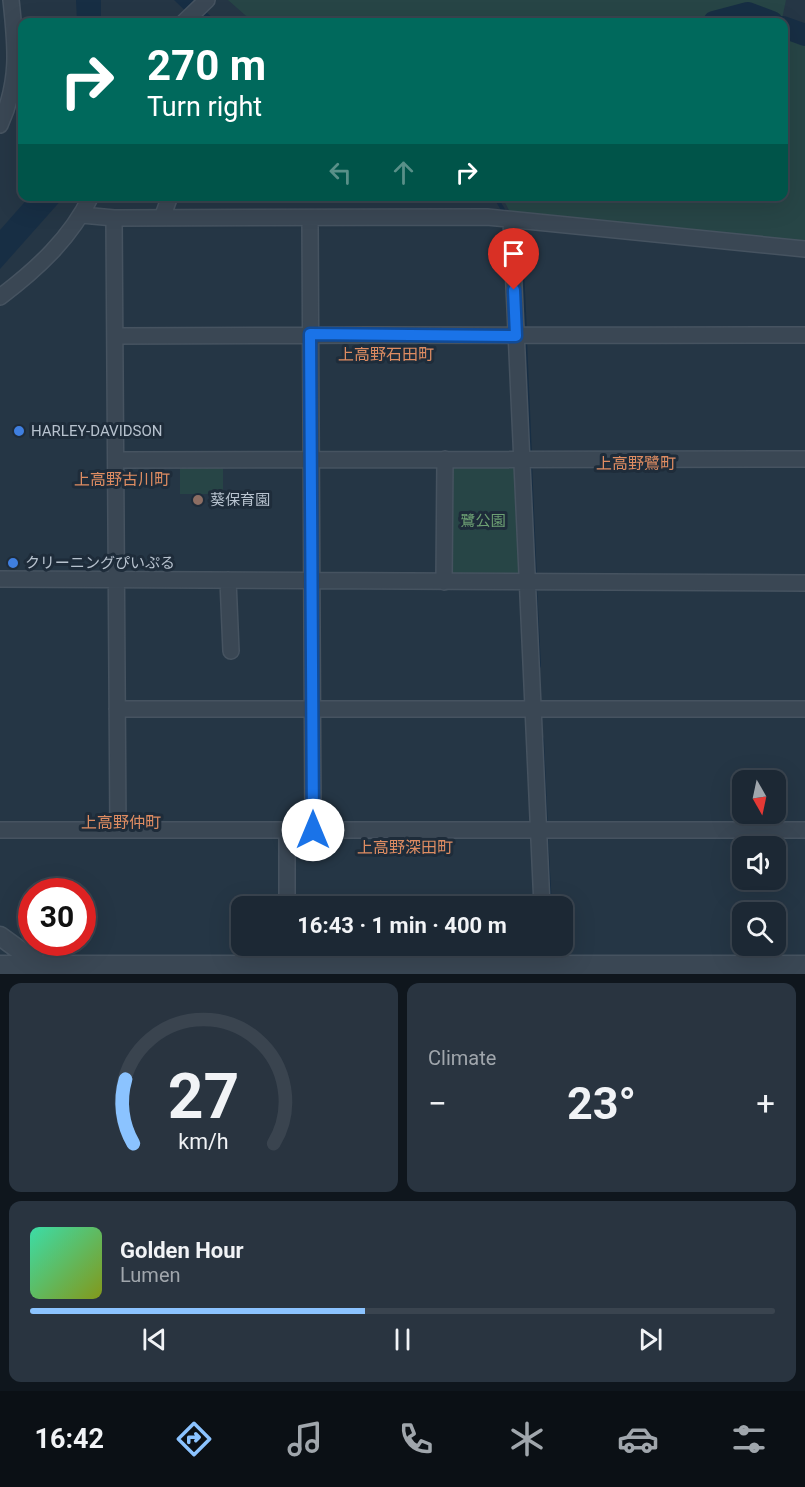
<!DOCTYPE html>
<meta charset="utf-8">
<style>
:root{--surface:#1c2834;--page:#293440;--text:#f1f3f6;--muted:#a0a6ac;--line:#3a444f;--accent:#8bc3ff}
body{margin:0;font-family:Roboto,"Noto Sans JP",sans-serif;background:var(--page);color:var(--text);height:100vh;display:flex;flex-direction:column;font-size:22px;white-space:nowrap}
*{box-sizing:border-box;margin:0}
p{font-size:20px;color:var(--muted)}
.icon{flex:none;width:33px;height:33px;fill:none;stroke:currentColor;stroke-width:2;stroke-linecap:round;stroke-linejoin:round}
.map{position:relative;height:974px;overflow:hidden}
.sheet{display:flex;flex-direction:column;gap:9px;padding:9px;background:#0f161d;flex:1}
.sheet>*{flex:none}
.guide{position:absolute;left:18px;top:18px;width:770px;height:183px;border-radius:12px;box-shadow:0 6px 24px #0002,0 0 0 2px var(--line);background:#00695c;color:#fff;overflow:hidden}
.needle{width:39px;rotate:171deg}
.fabs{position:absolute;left:732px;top:770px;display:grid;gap:12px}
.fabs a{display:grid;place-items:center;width:54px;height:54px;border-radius:12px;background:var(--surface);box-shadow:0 6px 24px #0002,0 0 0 2px var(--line);font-size:30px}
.speed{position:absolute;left:18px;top:878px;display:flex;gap:12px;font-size:30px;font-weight:700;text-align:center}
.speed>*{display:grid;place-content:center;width:78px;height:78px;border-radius:50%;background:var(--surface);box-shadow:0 6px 24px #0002,0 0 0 2px var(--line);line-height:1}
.speed .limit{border:9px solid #d22;background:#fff;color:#111}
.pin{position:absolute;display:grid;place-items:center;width:51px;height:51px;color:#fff;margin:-62px -26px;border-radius:50% 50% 50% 0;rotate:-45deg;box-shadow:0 0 6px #0007}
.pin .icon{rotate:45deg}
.me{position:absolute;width:66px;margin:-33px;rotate:0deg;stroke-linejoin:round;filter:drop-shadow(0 0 4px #0008)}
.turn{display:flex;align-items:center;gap:21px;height:126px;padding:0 30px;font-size:27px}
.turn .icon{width:78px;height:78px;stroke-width:2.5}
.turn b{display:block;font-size:42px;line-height:51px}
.lanes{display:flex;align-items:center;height:57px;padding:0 30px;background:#0003;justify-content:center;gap:30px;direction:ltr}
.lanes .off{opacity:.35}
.big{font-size:45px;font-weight:700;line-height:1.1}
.sheet .tile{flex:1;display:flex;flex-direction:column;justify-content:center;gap:9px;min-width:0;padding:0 21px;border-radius:12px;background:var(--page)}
.sheet .dial{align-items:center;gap:0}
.dial svg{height:156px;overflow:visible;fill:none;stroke:var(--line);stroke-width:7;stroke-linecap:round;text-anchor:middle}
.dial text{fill:var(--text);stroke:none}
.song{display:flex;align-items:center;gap:18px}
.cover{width:72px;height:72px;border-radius:9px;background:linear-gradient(135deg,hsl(160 70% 55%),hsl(70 70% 35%))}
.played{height:6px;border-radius:3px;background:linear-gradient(90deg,var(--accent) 45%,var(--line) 45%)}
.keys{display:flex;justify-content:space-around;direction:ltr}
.heat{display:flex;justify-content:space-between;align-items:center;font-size:33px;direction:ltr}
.sheet .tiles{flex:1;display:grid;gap:9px;grid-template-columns:1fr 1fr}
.tile:last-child{grid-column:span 2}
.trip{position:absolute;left:231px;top:896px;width:342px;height:60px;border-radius:12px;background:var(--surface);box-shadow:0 6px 24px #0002,0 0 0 2px var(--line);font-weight:700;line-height:60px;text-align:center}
.menu{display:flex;height:96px;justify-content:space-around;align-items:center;background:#0b1015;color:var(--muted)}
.menu .icon{width:42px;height:42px}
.menu .current{color:var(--accent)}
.menu b{font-size:27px;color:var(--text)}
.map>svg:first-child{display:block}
</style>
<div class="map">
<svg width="805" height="974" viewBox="0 0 805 974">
<rect width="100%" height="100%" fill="#253645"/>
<path fill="#274546" d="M 228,0 L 786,0 L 782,19 C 744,5 733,4 697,22 L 253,22 Z
M 783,30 L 805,39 L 805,249 L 510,212 L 502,197 L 783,196 Z
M 454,463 L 511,464 L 518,471 L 518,574 L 515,578 L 453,577 L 448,572 L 448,468 Z
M 223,464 L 223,494 L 180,494 L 180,465 Z"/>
<path fill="#172e44" d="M 76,0 L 101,0 L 101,22 L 77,22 Z
M 174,0 L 193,0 L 217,22 L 197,22 Z
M 30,196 L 64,197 L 0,269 L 0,230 Z"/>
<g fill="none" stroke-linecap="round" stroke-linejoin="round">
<path stroke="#172e44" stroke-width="4" d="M 495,196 L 506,215
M 520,260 L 522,269 L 525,333
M 525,340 L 530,456
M 530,463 L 535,579
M 535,586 L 539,666
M 542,739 L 546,827
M 546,835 L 550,906"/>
<path stroke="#172e44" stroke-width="22" d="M 714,22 L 748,13 L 772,22
M 783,27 L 805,35"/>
<g stroke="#465360" stroke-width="18">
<path id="minor" d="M 184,22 L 207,0
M 0,125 C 20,81 16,46 11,0
M 82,215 L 114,218 L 487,217 L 805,249
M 114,218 L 118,830
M 162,218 L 170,196
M 310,218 L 313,830
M 511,220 L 542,906
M 0,297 C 36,270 71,238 91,196
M 115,336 C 345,334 575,336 805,335
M 116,460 L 805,459
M 0,579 L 805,583
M 228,580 L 231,651
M 444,582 L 445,459
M 117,709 L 805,709
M 0,830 L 805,830
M 287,906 L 287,831
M 287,945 L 287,974
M 544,945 L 545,974"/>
</g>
<g stroke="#465360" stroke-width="21">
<path id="tertiary" d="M 0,936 L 40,965
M 0,965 L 805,965"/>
</g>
<use href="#minor" stroke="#3a4754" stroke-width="15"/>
<use href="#tertiary" stroke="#3a4754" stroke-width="18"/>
</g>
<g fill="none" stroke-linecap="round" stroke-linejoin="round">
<g stroke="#114b97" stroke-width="15">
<path id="route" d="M 313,830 L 310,334 L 516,336 L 514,290"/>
</g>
<use href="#route" stroke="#1a73e8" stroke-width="10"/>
</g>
<g fill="#3f7fe0" stroke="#1e2c3a" stroke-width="2">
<circle cx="19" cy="431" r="6"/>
<circle cx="13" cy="563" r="6"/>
</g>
<circle fill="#8d6e63" stroke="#1e2c3a" stroke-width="2" cx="198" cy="500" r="6"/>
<g text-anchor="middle" stroke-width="6" stroke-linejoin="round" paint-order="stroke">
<g font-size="15" fill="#b7c2ce" stroke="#1e2c3a" text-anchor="start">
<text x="31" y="436">HARLEY-DAVIDSON</text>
<text x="210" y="505">葵保育園</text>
<text x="25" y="568">クリーニングぴいぷる</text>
</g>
<g font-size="15" fill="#6da073" stroke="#1e2c3a">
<text x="483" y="526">鷺公園</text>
</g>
<g font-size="16" fill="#de8c62" stroke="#1e2c3a">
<text x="386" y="360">上高野石田町</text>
<text x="636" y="469">上高野鷺町</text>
<text x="122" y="485">上高野古川町</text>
<text x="121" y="828">上高野仲町</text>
<text x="405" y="853">上高野深田町</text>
</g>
</g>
</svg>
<div class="fabs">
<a><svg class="needle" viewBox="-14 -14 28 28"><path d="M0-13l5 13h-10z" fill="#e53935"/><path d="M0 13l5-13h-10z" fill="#a0a6ac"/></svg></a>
<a><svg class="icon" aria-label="sound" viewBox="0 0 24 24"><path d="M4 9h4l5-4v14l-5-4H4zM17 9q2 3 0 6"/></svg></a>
<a><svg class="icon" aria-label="search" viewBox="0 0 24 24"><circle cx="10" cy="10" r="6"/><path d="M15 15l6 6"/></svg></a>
</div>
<div class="speed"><div class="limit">30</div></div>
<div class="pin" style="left:514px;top:290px;background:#d93025"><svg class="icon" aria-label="arrive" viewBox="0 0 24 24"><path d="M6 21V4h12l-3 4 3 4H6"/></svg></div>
<svg class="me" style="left:313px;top:830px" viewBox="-20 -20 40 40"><circle r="19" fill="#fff"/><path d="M0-13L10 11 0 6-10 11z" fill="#1a73e8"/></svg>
<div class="trip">16:43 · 1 min · 400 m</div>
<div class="guide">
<div class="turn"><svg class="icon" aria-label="right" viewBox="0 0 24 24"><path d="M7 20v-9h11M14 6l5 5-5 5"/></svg><div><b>270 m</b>Turn right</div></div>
<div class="lanes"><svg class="icon off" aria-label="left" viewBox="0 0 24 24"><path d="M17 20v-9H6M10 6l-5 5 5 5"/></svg><svg class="icon off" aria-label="ahead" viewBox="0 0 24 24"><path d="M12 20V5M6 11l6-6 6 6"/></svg><svg class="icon" aria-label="right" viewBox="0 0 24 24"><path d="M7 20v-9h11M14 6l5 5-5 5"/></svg></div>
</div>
</div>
<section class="sheet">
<div class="tiles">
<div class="tile dial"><svg viewBox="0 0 100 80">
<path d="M14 69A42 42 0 1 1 86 69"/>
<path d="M14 69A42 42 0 0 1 10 36" stroke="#8bc3ff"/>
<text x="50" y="56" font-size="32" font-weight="700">27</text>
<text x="50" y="72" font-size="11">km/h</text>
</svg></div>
<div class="tile"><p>Climate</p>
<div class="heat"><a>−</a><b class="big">23°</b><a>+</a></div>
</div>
<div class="tile">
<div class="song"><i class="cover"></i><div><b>Golden Hour</b><p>Lumen</p></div></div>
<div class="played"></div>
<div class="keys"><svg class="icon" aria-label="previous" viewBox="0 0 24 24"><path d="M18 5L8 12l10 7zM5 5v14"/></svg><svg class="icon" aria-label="pause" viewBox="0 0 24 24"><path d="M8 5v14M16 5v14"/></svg><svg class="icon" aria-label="next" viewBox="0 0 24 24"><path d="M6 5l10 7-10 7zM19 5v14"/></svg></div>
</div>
</div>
</section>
<nav class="menu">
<b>16:42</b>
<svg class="icon current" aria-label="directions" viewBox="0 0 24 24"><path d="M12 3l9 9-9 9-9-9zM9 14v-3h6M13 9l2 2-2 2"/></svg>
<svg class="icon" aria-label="music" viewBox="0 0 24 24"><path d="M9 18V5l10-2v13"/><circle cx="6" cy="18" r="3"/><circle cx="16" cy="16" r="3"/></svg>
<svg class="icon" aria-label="phone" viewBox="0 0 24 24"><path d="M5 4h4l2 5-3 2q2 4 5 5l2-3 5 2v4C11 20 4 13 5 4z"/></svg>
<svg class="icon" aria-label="climate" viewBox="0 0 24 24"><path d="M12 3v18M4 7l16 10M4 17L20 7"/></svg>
<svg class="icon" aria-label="car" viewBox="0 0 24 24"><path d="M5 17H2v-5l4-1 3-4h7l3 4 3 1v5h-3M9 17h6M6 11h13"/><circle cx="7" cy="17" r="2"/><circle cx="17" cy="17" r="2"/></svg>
<svg class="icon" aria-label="filters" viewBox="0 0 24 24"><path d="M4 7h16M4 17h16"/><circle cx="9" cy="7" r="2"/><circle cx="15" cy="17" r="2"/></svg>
</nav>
